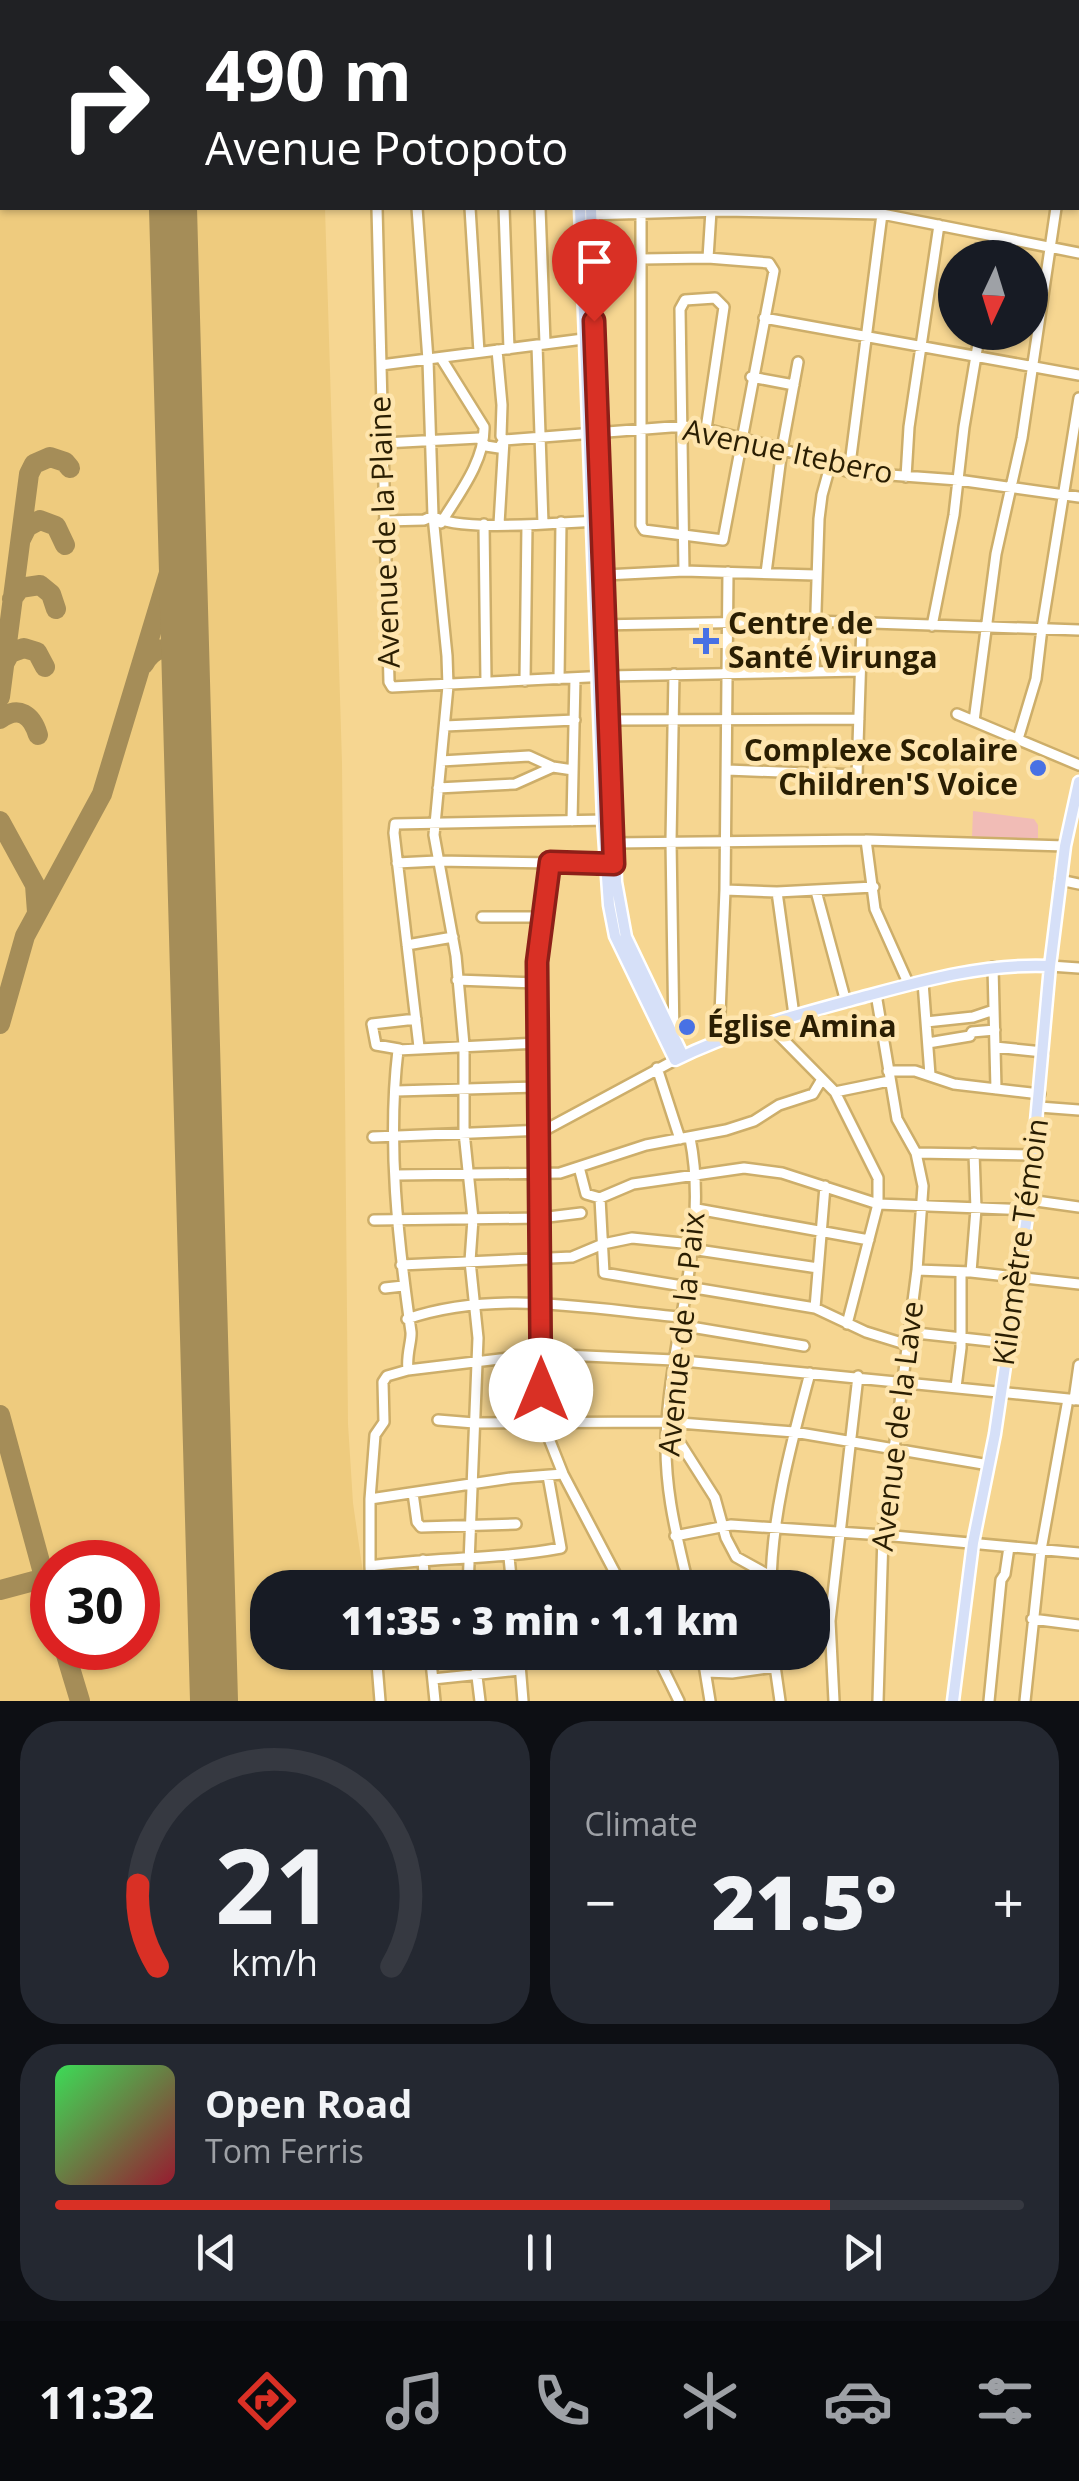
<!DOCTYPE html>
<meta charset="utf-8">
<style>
:root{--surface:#171b24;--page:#242831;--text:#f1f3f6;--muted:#9ea1a6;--line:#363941;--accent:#d93025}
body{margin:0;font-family:"Open Sans",sans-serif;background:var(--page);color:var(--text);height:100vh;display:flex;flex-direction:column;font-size:38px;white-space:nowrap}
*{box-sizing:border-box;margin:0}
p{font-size:32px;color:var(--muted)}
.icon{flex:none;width:55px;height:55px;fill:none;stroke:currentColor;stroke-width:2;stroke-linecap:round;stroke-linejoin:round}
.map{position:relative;height:1701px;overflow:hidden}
.drawer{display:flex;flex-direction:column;gap:20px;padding:20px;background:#0d0f14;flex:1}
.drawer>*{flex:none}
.banner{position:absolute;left:0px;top:0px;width:1080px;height:210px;box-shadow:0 2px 8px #0004;background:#202124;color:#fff;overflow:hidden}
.needle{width:65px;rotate:184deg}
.buttons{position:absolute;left:938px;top:240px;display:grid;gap:20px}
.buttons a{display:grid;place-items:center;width:110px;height:110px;border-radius:50%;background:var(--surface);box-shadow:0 2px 8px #0004;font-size:50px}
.speed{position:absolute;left:30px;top:1540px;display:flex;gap:20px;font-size:50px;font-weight:700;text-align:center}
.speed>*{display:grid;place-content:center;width:130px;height:130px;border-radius:50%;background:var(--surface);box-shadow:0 2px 8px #0004;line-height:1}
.speed .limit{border:15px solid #d22;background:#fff;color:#111}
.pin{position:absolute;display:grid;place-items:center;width:85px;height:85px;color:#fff;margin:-102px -42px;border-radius:50% 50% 50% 0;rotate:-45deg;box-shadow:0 0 10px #0007}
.pin .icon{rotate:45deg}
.me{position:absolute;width:110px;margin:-55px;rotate:0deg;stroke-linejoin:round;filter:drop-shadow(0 0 8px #0008)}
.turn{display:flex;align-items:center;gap:35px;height:210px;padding:0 40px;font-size:45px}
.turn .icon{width:130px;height:130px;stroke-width:2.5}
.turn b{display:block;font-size:70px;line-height:85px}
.big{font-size:75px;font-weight:800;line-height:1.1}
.drawer .widget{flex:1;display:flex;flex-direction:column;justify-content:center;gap:15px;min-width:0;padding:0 35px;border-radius:40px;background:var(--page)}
.drawer .dial{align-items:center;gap:0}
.dial svg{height:260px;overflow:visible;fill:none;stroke:var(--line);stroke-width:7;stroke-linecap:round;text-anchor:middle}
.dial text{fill:var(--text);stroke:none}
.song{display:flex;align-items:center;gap:30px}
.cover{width:120px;height:120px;border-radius:15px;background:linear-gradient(135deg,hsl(130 70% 55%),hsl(350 70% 35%))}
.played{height:10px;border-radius:5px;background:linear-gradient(90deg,var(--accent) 80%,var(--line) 80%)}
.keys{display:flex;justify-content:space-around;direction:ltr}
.heat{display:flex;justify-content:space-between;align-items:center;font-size:55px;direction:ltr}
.drawer .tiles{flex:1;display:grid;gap:20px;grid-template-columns:1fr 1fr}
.widget:last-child{grid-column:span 2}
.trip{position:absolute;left:250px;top:1570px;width:580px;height:100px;border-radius:40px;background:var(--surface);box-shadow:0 2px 8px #0004;font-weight:800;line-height:100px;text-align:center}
.tabs{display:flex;height:160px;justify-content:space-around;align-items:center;background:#090b0e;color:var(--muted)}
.tabs .icon{width:70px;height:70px}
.tabs .active{color:var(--accent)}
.tabs b{font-size:45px;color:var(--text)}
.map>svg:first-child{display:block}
</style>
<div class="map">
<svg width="1079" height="1701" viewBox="0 0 1079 1701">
<rect width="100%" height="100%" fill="#f6d691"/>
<path fill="#eecb7e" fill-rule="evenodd" d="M 0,0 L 318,0 L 318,2 L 2,2 L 2,208 L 325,208 L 342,763 L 348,1424 L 353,1503 L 365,1587 L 268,1588 L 268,1652 L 372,1653 L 378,1701 L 0,1701 ZM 52,1562 L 138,1562 L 138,1648 L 52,1648 Z"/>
<path fill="#f1bcb6" d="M 973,811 L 1034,819 L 1038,825 L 1038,841 L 972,837 Z"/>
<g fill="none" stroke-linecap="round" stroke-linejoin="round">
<path stroke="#a58d58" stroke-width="20" d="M 21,539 L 27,527 L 40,520 L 56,526 L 65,545
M 12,599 L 20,588 L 40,585 L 51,594 L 56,609
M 4,664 L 10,653 L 24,648 L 37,652 L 45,667
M 144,664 C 156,642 175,646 186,666
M 0,697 L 29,474 L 34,464 L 50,457 L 65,462 L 70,468
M 0,719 C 19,705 32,715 38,735
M 0,821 L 35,885 L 37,912
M 0,1024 L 25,936 L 102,794 L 182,530
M 0,1415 L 52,1606
M 0,1590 L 45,1578
M 64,1648 L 80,1701"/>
<path stroke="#a58d58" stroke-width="48" d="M 168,0 L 168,2
M 173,208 L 214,1701"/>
<g stroke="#cdae6a" stroke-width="14">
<path id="minor" d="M 368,0 L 368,2
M 750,0 L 750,2
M 1029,0 L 1029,2
M 832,2 L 832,0
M 932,2 L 932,0
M 1078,80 L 1079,74
M 1078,142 L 1079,142
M 377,208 L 389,682 L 392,687 L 608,676 L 860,671
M 417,208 L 428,360 L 433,516 L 447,656 L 448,686 L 434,835 L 456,956 L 464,1045 L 464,1132 L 473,1219 L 470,1261 L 478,1338 L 468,1588
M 470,208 L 479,352
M 504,208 L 509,349
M 540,208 L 545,343
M 641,214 L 641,525 L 644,530 L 652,531 L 723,540 L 774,271 L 769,263 L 708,258 L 642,259
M 586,215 L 723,211 L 882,214 L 1079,253
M 708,258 L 711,211
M 991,258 L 994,236
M 764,318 L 1079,375
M 537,345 L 543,524
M 497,350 L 502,405 L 501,436 L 504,440 L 499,524
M 441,358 L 484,427 C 485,461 458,495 441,523
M 381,365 L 591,338
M 751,377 L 794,385
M 384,443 L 479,438 L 486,446 L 499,448 L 504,440 L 684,426 L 706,429 L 782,449 L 849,472 L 958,480 L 1079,497
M 849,472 L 882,214
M 906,477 L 909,427 L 939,225
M 384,521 L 424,520 L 433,516 C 458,533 564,522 598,521
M 484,524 L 486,682
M 684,571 L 680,309 L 685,300 L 715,298 L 724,307 L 706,429
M 766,573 L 782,449 L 798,362
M 605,575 L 684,571 L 815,575
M 597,625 L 814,621 L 1079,630
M 932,626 L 954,515 L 964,427 L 980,332
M 814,672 L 819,519 L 822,495 L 830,466
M 674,674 L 671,841 L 674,1038
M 559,679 L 561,522
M 525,681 L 527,525
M 957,714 L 1079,765
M 610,720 L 859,719
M 974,721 L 996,554 L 1022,438 L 1056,208
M 445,726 L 575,720
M 1018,739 L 1036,679 L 1042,628 L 1079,398
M 441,761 L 529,756 L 553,767 L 573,770
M 727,770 L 857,775 L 862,623
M 438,788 L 515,784 L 553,767
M 572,821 L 575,678
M 866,840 L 875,909 L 909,985
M 614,843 L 866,840 L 1065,846
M 550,862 L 537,961 L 542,1421 L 563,1474 L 623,1588
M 397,863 L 437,861 L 609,864
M 1060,880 L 1079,884
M 725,890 L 777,892 L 874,887
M 816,891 L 846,1002
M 777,892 L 794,1015
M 482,917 L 541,917
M 407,945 L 453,937
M 1050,966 L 1079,968
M 993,967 L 996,1089
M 457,980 L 537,983
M 923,982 L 930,1075
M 876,994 L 897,1119 L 916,1153 L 923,1186 L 917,1270 L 883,1535 L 878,1701
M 926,1022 L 973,1017 L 994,1010
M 767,1023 L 835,1092 L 878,1178 L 878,1204 L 847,1324
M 719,1039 L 725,890 L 728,572
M 928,1043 L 970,1036 L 972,1032 L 995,1030
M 419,1047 L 394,833 L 395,824 L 607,820
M 995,1047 L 1043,1052
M 399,1049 L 376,1045 L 372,1024 L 416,1019
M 657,1068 L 680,1139
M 888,1071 L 915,1071 L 954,1084 L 1040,1094
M 396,1091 L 539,1087
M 835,1092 L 889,1081
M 1039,1107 L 1079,1110
M 373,1137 L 545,1130 L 675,1060
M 916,1153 L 1034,1155
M 579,1167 L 586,1194 L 600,1198 L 633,1184 L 744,1168 L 782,1173 L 878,1204 L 1028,1210
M 397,1175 L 560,1173 L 646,1145 L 726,1130 L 754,1121 L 779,1105 L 813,1094 L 822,1079
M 600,1198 L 604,1273 L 815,1308 L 866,1332 L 905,1344
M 1029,1200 L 1079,1207
M 697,1209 L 869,1240
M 374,1220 L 540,1218 L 581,1213
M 691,1249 L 818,1268
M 401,1265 L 572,1257 L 603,1244 L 632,1238 L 692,1244
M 917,1270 L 971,1272 L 1079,1284
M 971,1272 L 976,1209 L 974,1153
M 385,1288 L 403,1286
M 815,1308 L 825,1186
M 407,1319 C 495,1289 590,1309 680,1317
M 679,1325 L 804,1346
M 907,1332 L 1008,1343
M 408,1370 C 406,1354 412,1341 411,1332 C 398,1241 387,1142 398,1050 L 539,1043
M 956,1387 L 961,1348 L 961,1272
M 1074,1400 L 1079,1365
M 438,1420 L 474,1423 L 667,1422 L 794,1432 L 989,1465
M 668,1424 L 715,1498 L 726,1538 L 736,1557 L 792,1588
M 413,1493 L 417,1522 L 421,1527 L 516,1524
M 370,1499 L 375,1435 L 384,1422 L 383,1382 L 387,1376 L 408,1370 L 541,1354 L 674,1360 L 1079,1400
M 675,1536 L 731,1525 L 883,1535 L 1079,1553
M 509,1557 L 512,1588
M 423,1560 L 425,1588
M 370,1566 L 370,1499 L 511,1478 L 563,1474
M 371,1588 L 370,1566 C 433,1557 497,1560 561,1548 L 548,1476
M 689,1588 C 675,1531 662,1479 667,1421 C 673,1327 709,1232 690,1138
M 771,1588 C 771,1516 792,1441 810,1373
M 812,1597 L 831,1604
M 1032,1619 L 1079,1625
M 376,1652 L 380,1701
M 430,1652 L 435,1701
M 474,1652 L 480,1701
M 519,1652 L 523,1701
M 655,1652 L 679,1701
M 702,1652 L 710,1701
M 773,1652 L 780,1701
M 706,1672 L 732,1673 L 775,1667
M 433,1679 L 520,1670
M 834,1701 L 830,1621 L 858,1376
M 989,1701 L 1001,1580 L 1005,1574 L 1009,1547
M 1025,1701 L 1041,1550 L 1068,1399"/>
</g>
<g stroke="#fff" stroke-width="15">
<path id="major" d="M 575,0 L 575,2
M 585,0 L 585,2
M 580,208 L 603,820 L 609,905 L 615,936 L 675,1060 C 734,1031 796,1015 859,998 C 922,981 984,963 1050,966
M 591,208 L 600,521 L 608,624 L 616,882 L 626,937 L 683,1056
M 953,1701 L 973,1543 L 995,1434 L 1028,1210 L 1050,966 L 1065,846 L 1079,782"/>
</g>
<use href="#minor" stroke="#fff" stroke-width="9"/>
<use href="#major" stroke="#d6e0f8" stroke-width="10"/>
</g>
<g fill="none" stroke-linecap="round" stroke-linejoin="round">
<g stroke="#8d1f18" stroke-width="25">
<path id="route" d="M 541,1390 L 537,962 L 550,862 L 614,864 L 594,321"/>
</g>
<use href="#route" stroke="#d93025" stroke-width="18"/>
</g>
<g fill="#4871e4" stroke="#fee5ae" stroke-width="4">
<path d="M701 626h10v10h10v10h-10v10h-10v-10h-10v-10h10z"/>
<circle cx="1038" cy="768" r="10"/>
<circle cx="687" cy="1027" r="10"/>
</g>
<g text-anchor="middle" stroke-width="9" stroke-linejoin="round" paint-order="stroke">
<g font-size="30" fill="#2a1e02" stroke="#fee5ae">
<text transform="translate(788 452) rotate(12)" y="10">Avenue Itebero</text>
<text transform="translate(385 532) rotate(-92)" y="10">Avenue de la Plaine</text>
<text transform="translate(1021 1242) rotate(-82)" y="10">Kilomètre Témoin</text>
<text transform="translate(682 1334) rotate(-84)" y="10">Avenue de la Paix</text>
<text transform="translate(898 1426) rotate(-83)" y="10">Avenue de la Lave</text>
</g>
<g font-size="30" font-weight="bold" fill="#2a1e02" stroke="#fee5ae" text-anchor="start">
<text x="728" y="634">Centre de<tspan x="728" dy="34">Santé Virunga</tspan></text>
<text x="1018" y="761" text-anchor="end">Complexe Scolaire<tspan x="1018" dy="34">Children'S Voice</tspan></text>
<text x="707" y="1037">Église Amina</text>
</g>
</g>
</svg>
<div class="buttons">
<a><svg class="needle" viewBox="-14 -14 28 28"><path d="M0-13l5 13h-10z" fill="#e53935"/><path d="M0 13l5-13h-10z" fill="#9ea1a6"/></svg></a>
</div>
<div class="speed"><div class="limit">30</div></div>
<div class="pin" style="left:594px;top:321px;background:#d93025"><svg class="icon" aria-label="arrive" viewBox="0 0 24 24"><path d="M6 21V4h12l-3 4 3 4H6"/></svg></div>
<svg class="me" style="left:541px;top:1390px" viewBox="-20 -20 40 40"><circle r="19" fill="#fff"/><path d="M0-13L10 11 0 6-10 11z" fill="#d93025"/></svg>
<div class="trip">11:35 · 3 min · 1.1 km</div>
<div class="banner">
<div class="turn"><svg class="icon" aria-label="right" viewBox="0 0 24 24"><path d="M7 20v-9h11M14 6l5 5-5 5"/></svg><div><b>490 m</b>Avenue Potopoto</div></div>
</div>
</div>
<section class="drawer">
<div class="tiles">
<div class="widget dial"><svg viewBox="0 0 100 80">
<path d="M14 69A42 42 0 1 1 86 69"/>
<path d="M14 69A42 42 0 0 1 8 44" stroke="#d93025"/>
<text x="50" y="56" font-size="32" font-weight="700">21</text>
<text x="50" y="72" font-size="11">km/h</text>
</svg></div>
<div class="widget"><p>Climate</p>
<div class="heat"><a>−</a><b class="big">21.5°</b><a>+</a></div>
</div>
<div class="widget">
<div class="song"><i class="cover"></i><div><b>Open Road</b><p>Tom Ferris</p></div></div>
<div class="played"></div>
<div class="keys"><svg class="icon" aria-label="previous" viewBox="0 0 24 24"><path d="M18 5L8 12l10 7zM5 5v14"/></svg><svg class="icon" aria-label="pause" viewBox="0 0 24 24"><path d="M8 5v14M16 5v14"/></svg><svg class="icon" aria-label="next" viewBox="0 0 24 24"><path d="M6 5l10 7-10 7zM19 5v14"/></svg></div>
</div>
</div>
</section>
<nav class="tabs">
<b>11:32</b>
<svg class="icon active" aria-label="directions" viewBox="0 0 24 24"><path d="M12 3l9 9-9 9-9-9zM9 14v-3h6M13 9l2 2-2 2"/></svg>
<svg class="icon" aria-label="music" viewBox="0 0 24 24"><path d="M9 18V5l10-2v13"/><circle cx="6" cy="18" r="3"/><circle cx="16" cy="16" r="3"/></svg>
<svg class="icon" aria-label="phone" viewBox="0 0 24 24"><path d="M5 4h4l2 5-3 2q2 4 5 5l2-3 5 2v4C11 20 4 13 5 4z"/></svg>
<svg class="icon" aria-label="climate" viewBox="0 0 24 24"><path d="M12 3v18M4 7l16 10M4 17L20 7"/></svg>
<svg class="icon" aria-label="car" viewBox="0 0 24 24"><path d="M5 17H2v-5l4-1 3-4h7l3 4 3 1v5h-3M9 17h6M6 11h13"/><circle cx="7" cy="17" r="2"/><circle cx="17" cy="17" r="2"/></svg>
<svg class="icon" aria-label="filters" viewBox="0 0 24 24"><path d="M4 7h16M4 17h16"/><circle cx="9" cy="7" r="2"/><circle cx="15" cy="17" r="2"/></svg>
</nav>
